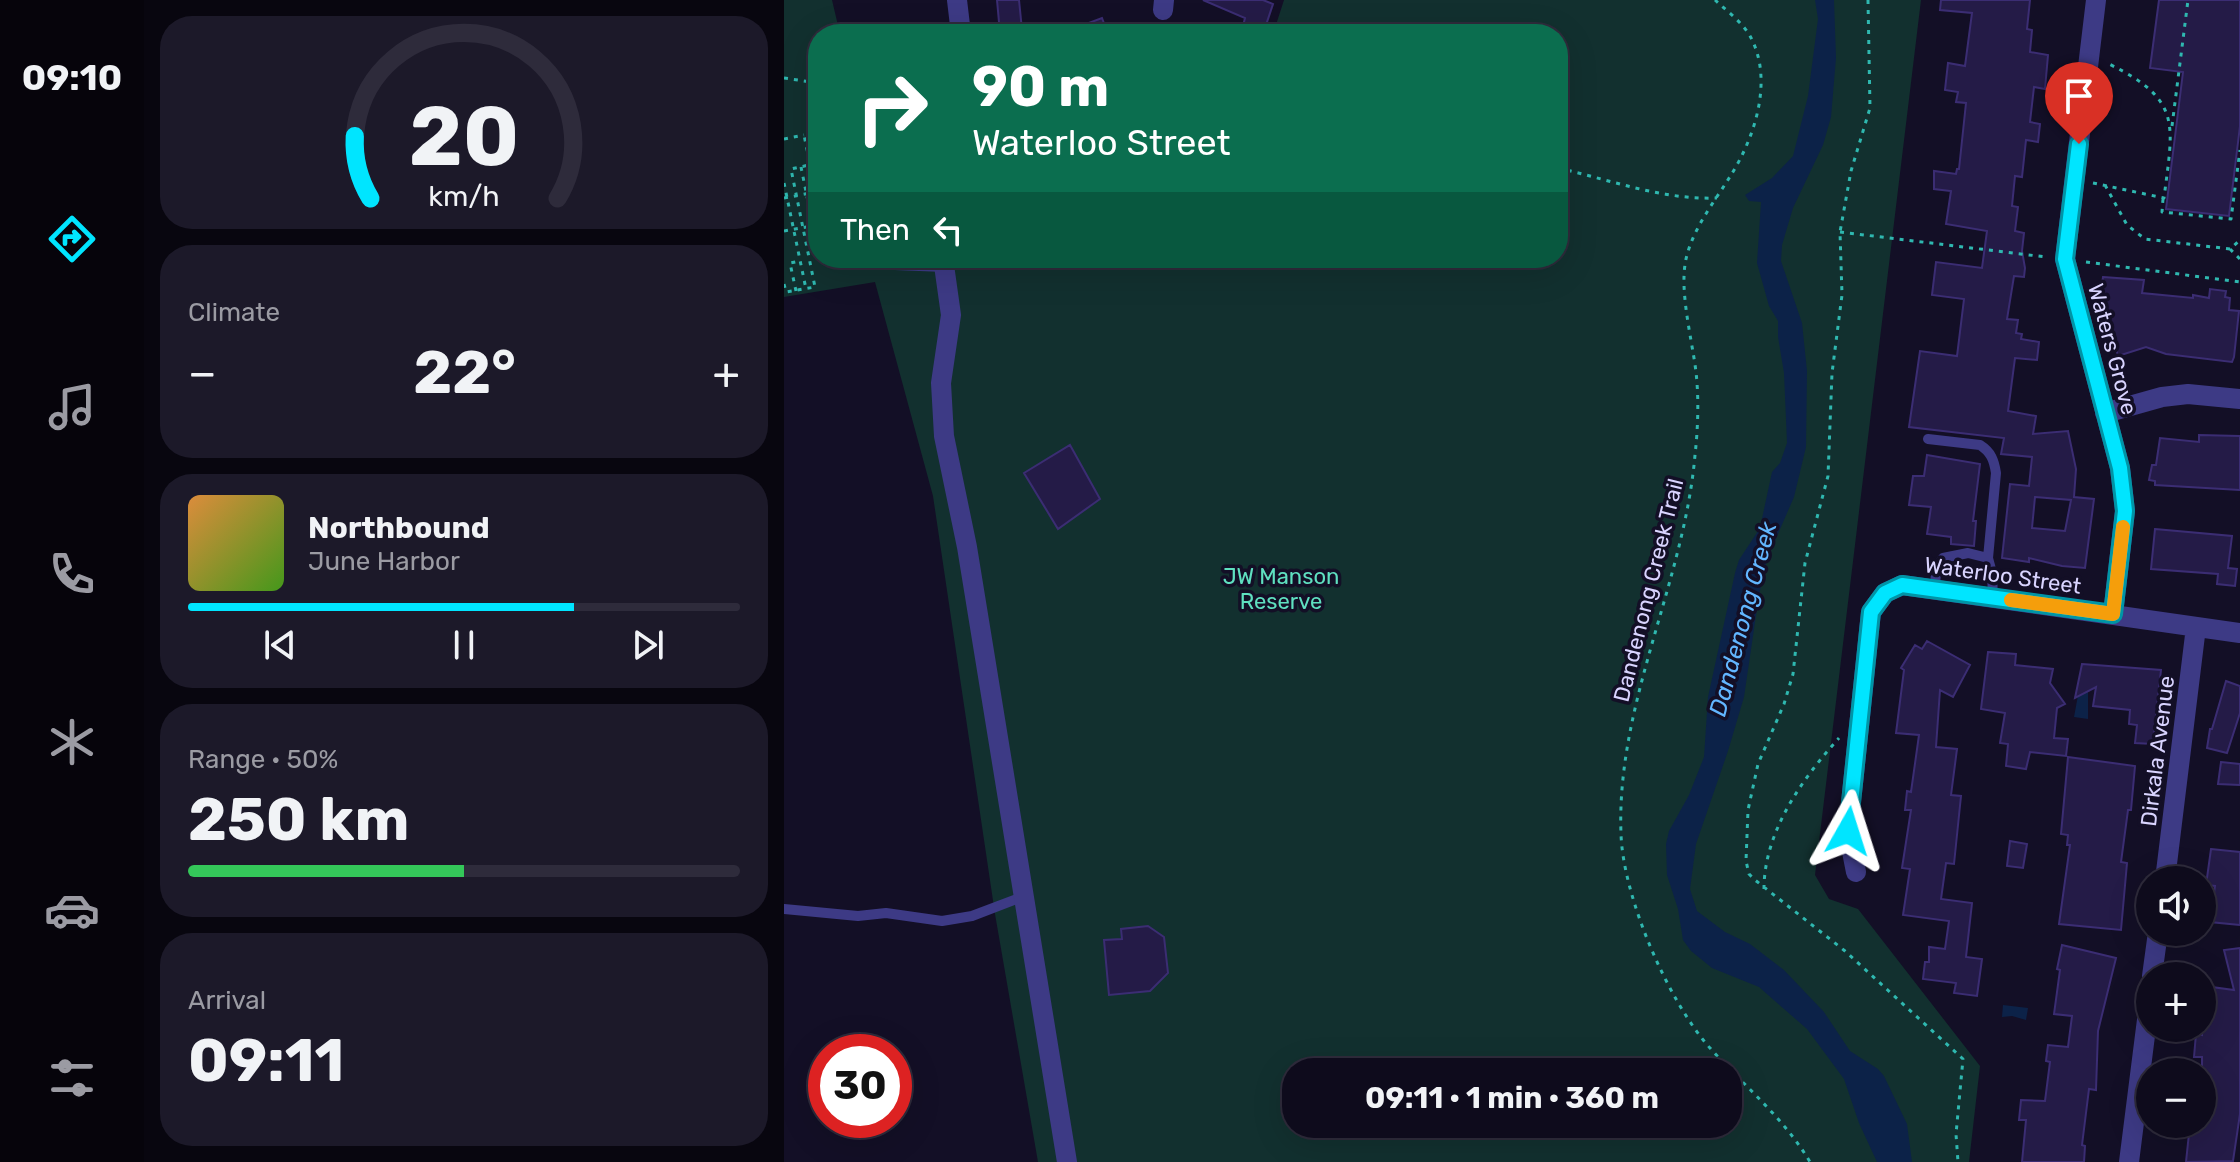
<!DOCTYPE html>
<meta charset="utf-8">
<style>
:root{--surface:#0e0b1c;--page:#1c1929;--text:#f1f3f6;--muted:#9b9ba3;--line:#2e2b3b;--accent:#00e5ff}
body{margin:0;font-family:Rubik,sans-serif;background:var(--page);color:var(--text);height:100vh;display:flex;flex-direction:column;font-size:30px;white-space:nowrap}
*{box-sizing:border-box;margin:0}
p{font-size:26px;color:var(--muted)}
.icon{flex:none;width:44px;height:44px;fill:none;stroke:currentColor;stroke-width:2;stroke-linecap:round;stroke-linejoin:round}
.map{position:relative;flex:1;overflow:hidden}
.panel{display:flex;flex-direction:column;gap:16px;padding:16px;background:#08060f;width:640px}
.panel>*{flex:none}
.guide{position:absolute;left:24px;top:24px;width:760px;height:244px;border-radius:32px;box-shadow:0 8px 32px #0002,0 0 0 2px var(--line);background:#0b6e4f;color:#fff;overflow:hidden}
.controls{position:absolute;left:1352px;top:866px;display:grid;gap:16px}
.controls a{display:grid;place-items:center;width:80px;height:80px;border-radius:50%;background:var(--surface);box-shadow:0 8px 32px #0002,0 0 0 2px var(--line);font-size:40px}
.speed{position:absolute;left:24px;top:1034px;display:flex;gap:16px;font-size:40px;font-weight:700;text-align:center}
.speed>*{display:grid;place-content:center;width:104px;height:104px;border-radius:50%;background:var(--surface);box-shadow:0 8px 32px #0002,0 0 0 2px var(--line);line-height:1}
.speed .limit{border:12px solid #d22;background:#fff;color:#111}
.pin{position:absolute;display:grid;place-items:center;width:68px;height:68px;color:#fff;margin:-82px -34px;border-radius:50% 50% 50% 0;rotate:-45deg;box-shadow:0 0 8px #0007}
.pin .icon{rotate:45deg}
.me{position:absolute;width:88px;margin:-44px;rotate:6deg;stroke-linejoin:round;filter:drop-shadow(0 0 6px #0008)}
.turn{display:flex;align-items:center;gap:28px;height:168px;padding:0 32px;font-size:36px}
.turn .icon{width:104px;height:104px;stroke-width:2.5}
.turn b{display:block;font-size:56px;line-height:68px}
.then{display:flex;align-items:center;height:76px;padding:0 32px;background:#0003;gap:16px;font-size:30px}
.big{font-size:60px;font-weight:700;line-height:1.1}
.panel .card{flex:1;display:flex;flex-direction:column;justify-content:center;gap:12px;min-width:0;padding:0 28px;border-radius:32px;background:var(--page)}
.panel .dial{align-items:center;gap:0}
.dial svg{height:208px;overflow:visible;fill:none;stroke:var(--line);stroke-width:7;stroke-linecap:round;text-anchor:middle}
.dial text{fill:var(--text);stroke:none}
.song{display:flex;align-items:center;gap:24px}
.cover{width:96px;height:96px;border-radius:12px;background:linear-gradient(135deg,hsl(30 70% 55%),hsl(100 70% 35%))}
.played{height:8px;border-radius:4px;background:linear-gradient(90deg,var(--accent) 70%,var(--line) 70%)}
.keys{display:flex;justify-content:space-around;direction:ltr}
.heat{display:flex;justify-content:space-between;align-items:center;font-size:44px;direction:ltr}
.charge{height:12px;border-radius:6px;background:linear-gradient(90deg,#34c759 50%,var(--line) 0)}
.trip{position:absolute;left:498px;top:1058px;width:460px;height:80px;border-radius:32px;background:var(--surface);box-shadow:0 8px 32px #0002,0 0 0 2px var(--line);font-weight:700;line-height:80px;text-align:center}
main{display:flex;flex:1;min-height:0}
.dock{display:flex;flex-direction:column;width:144px;justify-content:space-around;align-items:center;background:#06040b;color:var(--muted)}
.dock .icon{width:56px;height:56px}
.dock .active{color:var(--accent)}
.dock b{font-size:36px;color:var(--text)}
.map>svg:first-child{display:block}
</style>
<main>
<nav class="dock">
<b>09:10</b>
<svg class="icon active" aria-label="directions" viewBox="0 0 24 24"><path d="M12 3l9 9-9 9-9-9zM9 14v-3h6M13 9l2 2-2 2"/></svg>
<svg class="icon" aria-label="music" viewBox="0 0 24 24"><path d="M9 18V5l10-2v13"/><circle cx="6" cy="18" r="3"/><circle cx="16" cy="16" r="3"/></svg>
<svg class="icon" aria-label="phone" viewBox="0 0 24 24"><path d="M5 4h4l2 5-3 2q2 4 5 5l2-3 5 2v4C11 20 4 13 5 4z"/></svg>
<svg class="icon" aria-label="climate" viewBox="0 0 24 24"><path d="M12 3v18M4 7l16 10M4 17L20 7"/></svg>
<svg class="icon" aria-label="car" viewBox="0 0 24 24"><path d="M5 17H2v-5l4-1 3-4h7l3 4 3 1v5h-3M9 17h6M6 11h13"/><circle cx="7" cy="17" r="2"/><circle cx="17" cy="17" r="2"/></svg>
<svg class="icon" aria-label="filters" viewBox="0 0 24 24"><path d="M4 7h16M4 17h16"/><circle cx="9" cy="7" r="2"/><circle cx="15" cy="17" r="2"/></svg>
</nav>
<section class="panel">
<div class="card dial"><svg viewBox="0 0 100 80">
<path d="M14 69A42 42 0 1 1 86 69"/>
<path d="M14 69A42 42 0 0 1 8 45" stroke="#00e5ff"/>
<text x="50" y="56" font-size="32" font-weight="700">20</text>
<text x="50" y="72" font-size="11">km/h</text>
</svg></div>
<div class="card"><p>Climate</p>
<div class="heat"><a>−</a><b class="big">22°</b><a>+</a></div>
</div>
<div class="card">
<div class="song"><i class="cover"></i><div><b>Northbound</b><p>June Harbor</p></div></div>
<div class="played"></div>
<div class="keys"><svg class="icon" aria-label="previous" viewBox="0 0 24 24"><path d="M18 5L8 12l10 7zM5 5v14"/></svg><svg class="icon" aria-label="pause" viewBox="0 0 24 24"><path d="M8 5v14M16 5v14"/></svg><svg class="icon" aria-label="next" viewBox="0 0 24 24"><path d="M6 5l10 7-10 7zM19 5v14"/></svg></div>
</div>
<div class="card"><p>Range · 50%</p><b class="big">250 km</b><div class="charge"></div></div>
<div class="card"><p>Arrival</p><b class="big">09:11</b></div>
</section>
<div class="map">
<svg width="1456" height="1162" viewBox="0 0 1456 1162">
<rect width="100%" height="100%" fill="#130f26"/>
<path fill="#12302f" fill-rule="evenodd" d="M 0,0 L 48,0 L 56,34 L 34,34 L 34,258 L 774,258 L 774,34 L 489,34 L 500,0 L 1137,0 L 1031,875 L 1045,899 L 1074,909 L 1196,1066 L 1185,1162 L 254,1162 L 211,914 L 149,496 L 91,282 L 0,297 ZM 512,1072 L 944,1072 L 944,1124 L 512,1124 Z"/>
<path fill="#0c2248" d="M 1031,0 L 1050,0 L 1052,58 L 1047,117 L 1039,145 L 1009,208 L 998,245 L 997,261 L 1018,323 L 1023,371 L 1022,447 L 1010,497 L 983,559 L 975,595 L 960,697 L 944,751 L 912,844 L 906,889 L 913,911 L 941,932 L 966,944 L 1000,970 L 1040,1012 L 1066,1051 L 1094,1069 L 1100,1076 L 1123,1124 L 1128,1162 L 1093,1162 L 1075,1123 L 1060,1079 L 1023,1029 L 975,987 L 928,968 L 907,951 L 899,940 L 894,909 L 883,875 L 882,844 L 885,831 L 905,795 L 920,757 L 924,697 L 951,573 L 955,560 L 976,528 L 988,472 L 996,463 L 1003,443 L 1000,373 L 994,337 L 994,321 L 985,306 L 973,263 L 977,202 L 965,201 L 961,195 L 988,178 L 1009,156 L 1024,96 L 1034,19 Z
M 1295,690 L 1304,692 L 1304,719 L 1290,717 Z
M 1219,1005 L 1244,1008 L 1242,1020 L 1228,1016 L 1218,1017 Z"/>
<path fill="#241b47" stroke="#3b2d73" stroke-width="2" fill-rule="evenodd" d="M 213,0 L 235,0 L 238,30 L 216,33 Z
M 419,0 L 479,0 L 489,4 L 479,34 L 457,34 L 461,18 Z
M 1157,0 L 1246,0 L 1243,29 L 1248,30 L 1246,52 L 1264,55 L 1261,89 L 1250,87 L 1246,122 L 1256,124 L 1254,142 L 1242,140 L 1238,177 L 1231,176 L 1228,206 L 1234,207 L 1231,231 L 1240,233 L 1238,251 L 1241,268 L 1240,277 L 1230,276 L 1223,319 L 1234,320 L 1232,333 L 1238,334 L 1237,339 L 1255,342 L 1253,360 L 1231,358 L 1224,411 L 1252,416 L 1249,434 L 1284,431 L 1292,469 L 1290,497 L 1310,499 L 1301,568 L 1278,566 L 1245,558 L 1245,562 L 1218,558 L 1226,484 L 1245,486 L 1248,457 L 1217,454 L 1220,438 L 1125,427 L 1136,351 L 1173,356 L 1180,299 L 1148,295 L 1152,262 L 1198,268 L 1203,231 L 1162,224 L 1167,191 L 1150,189 L 1150,171 L 1172,174 L 1173,169 L 1175,169 L 1182,103 L 1172,102 L 1174,92 L 1161,90 L 1164,63 L 1181,66 L 1188,13 L 1156,10 ZM 1251,497 L 1287,500 L 1281,531 L 1248,528 Z
M 1375,0 L 1456,0 L 1456,126 L 1445,216 L 1382,209 L 1399,72 L 1366,68 Z
M 318,18 L 324,34 L 279,34 L 278,33 Z
M 1319,277 L 1360,280 L 1358,293 L 1409,298 L 1409,295 L 1425,298 L 1426,289 L 1442,291 L 1441,297 L 1446,298 L 1445,310 L 1455,311 L 1450,357 L 1448,362 L 1382,354 L 1362,347 L 1334,356 L 1319,302 L 1316,301 Z
M 1415,435 L 1456,436 L 1456,490 L 1371,485 L 1371,481 L 1365,480 L 1368,465 L 1372,465 L 1376,438 L 1415,442 Z
M 286,445 L 316,499 L 274,529 L 240,473 Z
M 1143,455 L 1196,464 L 1189,521 L 1192,521 L 1190,546 L 1167,544 L 1167,537 L 1143,534 L 1147,507 L 1125,505 L 1129,476 L 1140,476 Z
M 1371,529 L 1448,536 L 1444,568 L 1453,569 L 1451,586 L 1433,584 L 1434,574 L 1367,569 Z
M 1143,641 L 1186,665 L 1169,697 L 1156,690 L 1152,747 L 1173,749 L 1167,795 L 1177,796 L 1170,864 L 1162,863 L 1157,899 L 1188,903 L 1182,957 L 1198,959 L 1193,996 L 1170,993 L 1172,983 L 1139,979 L 1141,962 L 1145,962 L 1145,947 L 1161,949 L 1165,921 L 1119,915 L 1126,869 L 1118,868 L 1127,810 L 1121,810 L 1123,791 L 1127,792 L 1135,735 L 1112,733 L 1120,670 L 1117,668 L 1131,645 L 1138,649 Z
M 1204,652 L 1232,654 L 1231,665 L 1269,669 L 1266,683 L 1281,704 L 1273,708 L 1270,738 L 1284,739 L 1282,756 L 1246,752 L 1242,769 L 1222,766 L 1224,744 L 1216,743 L 1221,713 L 1197,709 Z
M 1298,664 L 1377,670 L 1369,744 L 1351,743 L 1353,725 L 1345,724 L 1346,710 L 1309,706 L 1312,687 L 1291,698 Z
M 1442,681 L 1456,686 L 1456,713 L 1443,753 L 1423,748 L 1426,729 L 1428,729 Z
M 1284,757 L 1351,766 L 1347,810 L 1344,810 L 1337,862 L 1343,863 L 1337,930 L 1275,924 L 1286,845 L 1283,845 L 1284,835 L 1277,834 Z
M 1437,762 L 1456,764 L 1456,785 L 1434,784 Z
M 1226,841 L 1243,844 L 1239,868 L 1223,866 Z
M 1427,849 L 1456,852 L 1456,925 L 1426,922 L 1431,886 L 1422,885 Z
M 364,926 L 380,937 L 384,973 L 366,991 L 325,995 L 320,940 L 338,939 L 337,929 Z
M 1278,945 L 1332,958 L 1314,1031 L 1312,1090 L 1305,1089 L 1298,1145 L 1301,1146 L 1300,1162 L 1238,1162 L 1242,1120 L 1235,1120 L 1237,1100 L 1261,1101 L 1266,1062 L 1262,1061 L 1264,1045 L 1284,1047 L 1288,1016 L 1270,1014 L 1276,970 L 1273,969 Z
M 1456,948 L 1456,1114 L 1449,1161 L 1402,1162 L 1406,1124 L 1418,1126 L 1418,1057 L 1410,1057 L 1412,1034 L 1418,1035 L 1420,986 L 1450,990 L 1440,950 Z"/>
<g fill="none" stroke-linecap="round" stroke-linejoin="round">
<path stroke="#2fb8b0" stroke-width="3" stroke-dasharray="4 6" stroke-linecap="butt" d="M 931,0 C 943,11 958,22 966,36 C 990,79 971,137 947,175 C 931,201 909,228 902,259 C 895,291 908,339 912,372 C 915,399 914,428 911,455 C 900,583 832,704 837,834 C 839,897 884,1001 926,1048 C 960,1086 1000,1118 1026,1162
M 1084,0 L 1086,108 L 1067,171 L 1056,232 L 1058,295 L 1048,373 L 1044,476 L 1021,563 L 1009,674 L 1000,704 L 974,764 L 964,810 L 962,861 L 965,874 L 971,880 L 1061,951 L 1179,1059 L 1172,1134 L 1174,1162
M 0,78 L 34,83
M 1388,126 L 1404,0
M 0,139 L 20,135
M 34,149 L 31,133 L 20,135 L 34,202
M 17,167 L 29,226
M 774,168 C 827,180 878,200 933,198
M 0,183 L 22,289
M 1309,183 L 1380,198 C 1389,125 1399,100 1325,64
M 1321,185 L 1343,225 L 1361,239 L 1446,249 L 1456,240
M 0,198 L 32,192
M 1379,199 L 1378,212 L 1447,219 L 1456,150
M 0,231 L 34,225
M 1056,232 L 1262,257
M 1446,249 L 1456,259
M 1302,262 L 1456,282
M 0,284 L 2,292 L 31,287 L 7,169 L 34,163
M 12,291 L 6,263 L 16,261
M 980,889 C 980,832 1018,779 1055,738"/>
<path stroke="#3d3a85" stroke-width="10" d="M 86,264 L 160,267
M 1144,439 L 1196,445 C 1207,452 1210,460 1212,473 L 1204,558 L 1208,573 L 1209,598
M 1151,590 L 1152,568 L 1159,558 L 1184,553 L 1204,558
M 0,909 L 74,916 L 102,913 L 158,921 L 188,916 L 238,897"/>
<path stroke="#3d3a85" stroke-width="20" d="M 173,0 L 177,34
M 1312,0 L 1281,259 L 1336,468 L 1341,511 L 1329,614
M 379,10 L 380,0
M 159,258 L 167,315 L 157,383 L 160,436 L 183,547 L 283,1162
M 1321,413 L 1378,397 L 1404,394 L 1456,399
M 1072,872 L 1064,831 L 1087,612 L 1101,593 L 1118,585 L 1456,633
M 1381,880 L 1412,627
M 1368,976 L 1374,932
M 1345,1162 L 1366,996"/>
</g>
<g fill="none" stroke-linecap="round" stroke-linejoin="round">
<g stroke="#0095a6" stroke-width="20">
<path id="route" d="M 1064,831 L 1087,612 L 1101,593 L 1118,585 L 1329,614 L 1341,511 L 1336,468 L 1281,259 L 1295,144"/>
</g>
<use href="#route" stroke="#00e5ff" stroke-width="14"/>
<path stroke="#f59e0b" stroke-width="14" d="M 1227,600 L 1329,614 L 1339,527"/>
</g>
<g text-anchor="middle" stroke-width="7" stroke-linejoin="round" paint-order="stroke">
<g font-size="22" fill="#d9d4ff" stroke="#130f26">
<text transform="translate(1329 349) rotate(75)" y="8">Waters Grove</text>
<text transform="translate(1219 575) rotate(8)" y="8">Waterloo Street</text>
<text transform="translate(864 590) rotate(-76)" y="8">Dandenong Creek Trail</text>
<text transform="translate(1373 751) rotate(-83)" y="8">Dirkala Avenue</text>
</g>
<g font-size="22" fill="#5fe0c0" stroke="#130f26">
<text x="497" y="584">JW Manson<tspan x="497" dy="25">Reserve</tspan></text>
</g>
<g font-size="24" font-style="italic" fill="#62b6ff" stroke="#130f26">
<text transform="translate(959 619) rotate(-75)" y="8">Dandenong Creek</text>
</g>
</g>
</svg>
<div class="controls">
<a><svg class="icon" aria-label="sound" viewBox="0 0 24 24"><path d="M4 9h4l5-4v14l-5-4H4zM17 9q2 3 0 6"/></svg></a>
<a>+</a>
<a>−</a>
</div>
<div class="speed"><div class="limit">30</div></div>
<div class="pin" style="left:1295px;top:144px;background:#d93025"><svg class="icon" aria-label="arrive" viewBox="0 0 24 24"><path d="M6 21V4h12l-3 4 3 4H6"/></svg></div>
<svg class="me" style="left:1064px;top:831px" viewBox="-20 -20 40 40"><path d="M0-17L14 15 0 8-14 15z" fill="#00e5ff" stroke="#fff" stroke-width="4"/></svg>
<div class="trip">09:11 · 1 min · 360 m</div>
<div class="guide">
<div class="turn"><svg class="icon" aria-label="right" viewBox="0 0 24 24"><path d="M7 20v-9h11M14 6l5 5-5 5"/></svg><div><b>90 m</b>Waterloo Street</div></div>
<div class="then">Then<svg class="icon" aria-label="left" viewBox="0 0 24 24"><path d="M17 20v-9H6M10 6l-5 5 5 5"/></svg></div>
</div>
</div>
</main>
